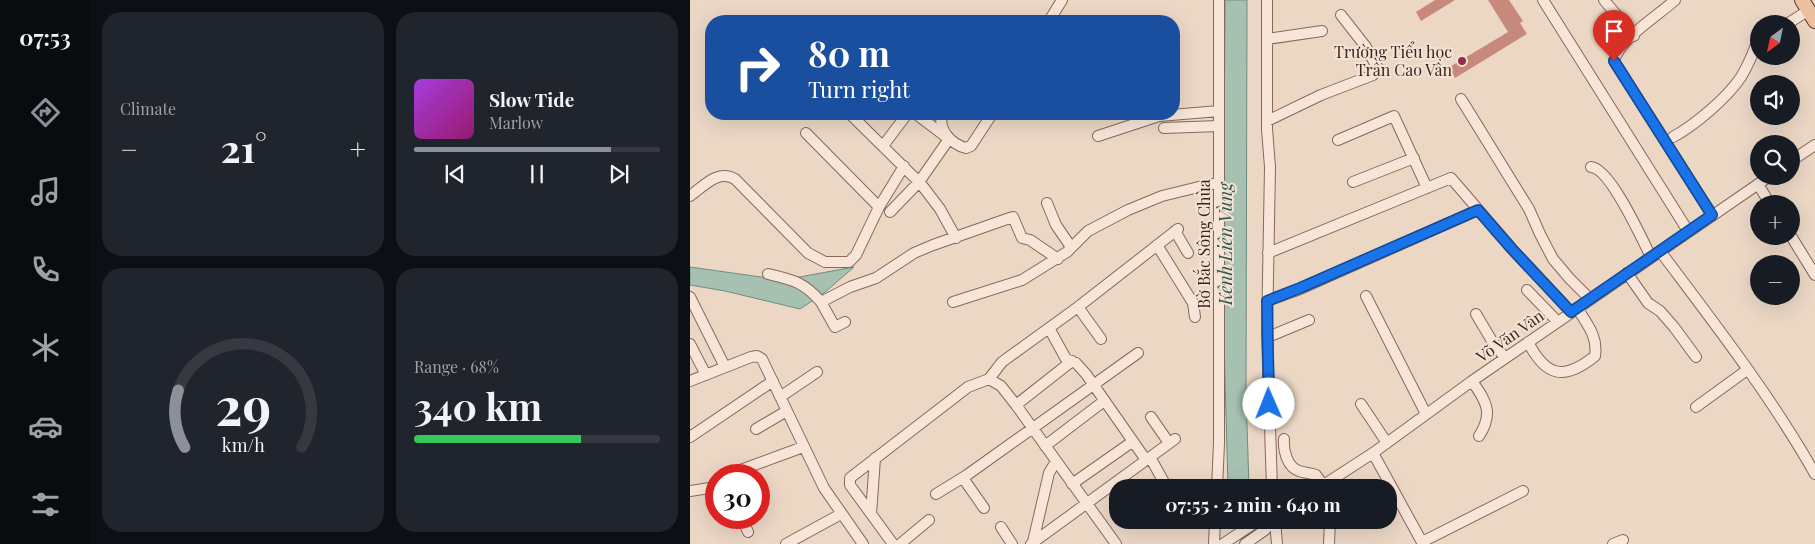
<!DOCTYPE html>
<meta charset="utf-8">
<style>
:root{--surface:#171b24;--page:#20242c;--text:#f1f3f6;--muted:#9ea1a6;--line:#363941;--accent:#8c9099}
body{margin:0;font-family:"Playfair Display",serif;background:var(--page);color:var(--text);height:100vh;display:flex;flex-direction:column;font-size:19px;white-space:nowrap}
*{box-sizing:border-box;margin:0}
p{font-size:16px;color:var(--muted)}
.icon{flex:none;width:28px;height:28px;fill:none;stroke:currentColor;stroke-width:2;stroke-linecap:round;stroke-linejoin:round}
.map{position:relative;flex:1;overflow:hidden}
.sheet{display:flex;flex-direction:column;gap:12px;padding:12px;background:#0d0f14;width:600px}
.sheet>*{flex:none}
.guide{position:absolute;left:15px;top:15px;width:475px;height:105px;border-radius:20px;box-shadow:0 5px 20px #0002;background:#1a4fa0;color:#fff;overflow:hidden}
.needle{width:32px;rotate:213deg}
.controls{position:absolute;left:1060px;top:15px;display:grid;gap:10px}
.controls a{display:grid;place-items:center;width:50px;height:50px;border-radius:50%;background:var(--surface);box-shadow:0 5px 20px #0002;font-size:25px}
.speed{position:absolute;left:15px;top:464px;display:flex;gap:10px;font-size:25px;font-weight:700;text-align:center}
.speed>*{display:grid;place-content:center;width:65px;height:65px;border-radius:50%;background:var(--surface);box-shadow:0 5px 20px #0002;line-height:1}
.speed .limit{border:8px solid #d22;background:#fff;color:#111}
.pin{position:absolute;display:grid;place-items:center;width:42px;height:42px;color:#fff;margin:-51px -21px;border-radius:50% 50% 50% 0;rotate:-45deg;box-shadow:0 0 5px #0007}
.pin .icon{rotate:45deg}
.me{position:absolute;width:55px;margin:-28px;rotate:359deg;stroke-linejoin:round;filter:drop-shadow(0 0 4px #0008)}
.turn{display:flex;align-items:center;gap:18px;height:105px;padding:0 20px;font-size:22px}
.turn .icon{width:65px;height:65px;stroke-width:2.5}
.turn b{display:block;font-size:35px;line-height:42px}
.big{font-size:38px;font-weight:700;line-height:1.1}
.sheet .widget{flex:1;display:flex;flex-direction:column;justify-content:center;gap:8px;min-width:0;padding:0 18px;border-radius:20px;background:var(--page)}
.sheet .dial{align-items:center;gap:0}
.dial svg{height:130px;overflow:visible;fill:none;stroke:var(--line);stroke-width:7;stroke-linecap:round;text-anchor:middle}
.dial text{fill:var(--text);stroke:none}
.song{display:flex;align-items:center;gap:15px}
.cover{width:60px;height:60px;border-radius:8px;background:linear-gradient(135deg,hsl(280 70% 55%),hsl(320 70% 35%))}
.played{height:5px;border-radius:2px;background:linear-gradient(90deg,var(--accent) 80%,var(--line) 80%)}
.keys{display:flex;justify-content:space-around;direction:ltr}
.heat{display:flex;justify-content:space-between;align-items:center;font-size:28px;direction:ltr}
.charge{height:8px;border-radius:4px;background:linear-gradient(90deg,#34c759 68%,var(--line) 0)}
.sheet .tiles{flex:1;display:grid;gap:12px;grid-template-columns:repeat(2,1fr)}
.trip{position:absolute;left:419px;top:479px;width:288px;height:50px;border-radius:20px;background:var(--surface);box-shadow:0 5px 20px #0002;font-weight:700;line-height:50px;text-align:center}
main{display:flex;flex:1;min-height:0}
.tab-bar{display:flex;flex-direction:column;width:90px;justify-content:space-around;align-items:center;background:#090b0e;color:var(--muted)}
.tab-bar .icon{width:35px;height:35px}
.tab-bar .active{color:var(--accent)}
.tab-bar b{font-size:22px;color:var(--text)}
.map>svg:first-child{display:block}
</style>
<main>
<nav class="tab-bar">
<b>07:53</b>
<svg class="icon active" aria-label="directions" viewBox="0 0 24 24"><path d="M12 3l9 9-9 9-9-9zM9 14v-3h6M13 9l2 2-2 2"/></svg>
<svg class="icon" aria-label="music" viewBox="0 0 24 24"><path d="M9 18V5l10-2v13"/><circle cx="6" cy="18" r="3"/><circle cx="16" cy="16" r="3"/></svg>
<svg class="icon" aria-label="phone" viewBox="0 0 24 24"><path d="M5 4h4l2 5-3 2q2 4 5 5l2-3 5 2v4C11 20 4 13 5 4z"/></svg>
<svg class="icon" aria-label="climate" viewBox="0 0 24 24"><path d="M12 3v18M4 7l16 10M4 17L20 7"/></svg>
<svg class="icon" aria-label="car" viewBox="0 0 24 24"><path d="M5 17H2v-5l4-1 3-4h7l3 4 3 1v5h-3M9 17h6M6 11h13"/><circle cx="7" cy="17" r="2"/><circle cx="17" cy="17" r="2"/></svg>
<svg class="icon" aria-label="filters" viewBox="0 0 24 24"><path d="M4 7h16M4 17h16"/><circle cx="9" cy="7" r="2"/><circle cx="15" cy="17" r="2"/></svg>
</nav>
<section class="sheet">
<div class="tiles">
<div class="widget"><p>Climate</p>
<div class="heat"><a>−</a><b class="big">21°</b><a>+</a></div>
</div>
<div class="widget">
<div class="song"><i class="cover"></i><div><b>Slow Tide</b><p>Marlow</p></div></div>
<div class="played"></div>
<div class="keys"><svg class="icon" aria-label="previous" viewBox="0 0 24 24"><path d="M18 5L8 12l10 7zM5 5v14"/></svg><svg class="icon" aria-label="pause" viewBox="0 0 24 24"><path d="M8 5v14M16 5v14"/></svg><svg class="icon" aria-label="next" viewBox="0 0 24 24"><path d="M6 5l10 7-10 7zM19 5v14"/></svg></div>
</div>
<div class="widget dial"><svg viewBox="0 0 100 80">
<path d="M14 69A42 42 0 1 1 86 69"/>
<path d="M14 69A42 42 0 0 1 10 34" stroke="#8c9099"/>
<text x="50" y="56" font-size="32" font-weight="700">29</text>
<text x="50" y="72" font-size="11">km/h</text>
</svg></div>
<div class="widget"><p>Range · 68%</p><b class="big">340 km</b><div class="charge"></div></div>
</div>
</section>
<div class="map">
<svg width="1125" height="544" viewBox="0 0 1125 544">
<rect width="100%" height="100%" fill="#ecd7c5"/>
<path fill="#a6c0b2" stroke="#6e8d7e" d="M 535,0 L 557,0 L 556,394 L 559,487 L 538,487 L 533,308 Z
M 0,267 L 78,278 L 104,278 L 164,267 L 134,293 L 110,309 L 35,291 L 0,285 Z"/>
<path fill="#c8897d" d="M 745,0 L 765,0 L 731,21 L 726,12 Z
M 798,0 L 819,0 L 833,21 L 830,23 L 837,34 L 765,78 L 758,68 L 818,32 Z"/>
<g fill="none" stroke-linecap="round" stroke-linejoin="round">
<g stroke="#86685c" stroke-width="12">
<path id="minor" d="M 577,0 L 577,129 L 580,167 L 577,334 L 582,488
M 853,0 L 998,231
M 914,0 L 944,36
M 985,0 C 968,16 930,38 924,61 L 1022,215
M 359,21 L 372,0
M 1097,24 L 1119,10
M 577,39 L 632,31
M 771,99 L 839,209 L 850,234 L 863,259 L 880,279 L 900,299
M 160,114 L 231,184 L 250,209 L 266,238
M 226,114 L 255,136
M 252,114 C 248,130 261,144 276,148 L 281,146 L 302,114
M 577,121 L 631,95 L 683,75 L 687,67 L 676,47 L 651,15
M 474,128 L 529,126
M 116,133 L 189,207
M 408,136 L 469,116 L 529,111
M 983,137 C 1005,125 1037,98 1051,77 C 1057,67 1062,56 1066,45 L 1069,43
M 648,140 L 704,116 L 737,188
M 193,146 L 217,114
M 1101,161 L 1125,145
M 901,167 C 920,168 952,239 961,257
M 663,182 L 724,158
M 1068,184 L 1080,204
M 0,196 C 14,186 28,169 45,179 L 118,253 L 135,262 L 159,262 L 166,255 L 189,207 L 214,166
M 357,203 L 366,225 L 381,247
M 200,212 L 229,182 L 259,139
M 485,231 L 498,253
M 1101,236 L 1125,275
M 467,245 L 503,303 L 505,317
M 970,251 C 1024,323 1081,396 1125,474
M 578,253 L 761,178 L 822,249 L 881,312
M 937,273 L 958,303 L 970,311 L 984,327 L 1006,357
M 78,274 C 103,280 114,282 131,302
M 837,290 L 867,321
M 676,296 L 736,414
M 0,297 L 35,367
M 577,301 L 610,289 L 788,210
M 263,302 L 332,280 L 377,252 L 398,231 L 438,210 L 472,196 L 529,182
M 388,307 L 411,339
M 786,314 L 802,341 L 815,358
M 155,322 L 145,327 L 131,302 L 160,287 L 186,278 L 224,253 L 243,245 L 314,220 L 323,217 L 332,238 L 340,240 L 368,259
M 359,328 L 376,359 L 386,363 L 396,374 L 456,460
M 578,337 L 619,320
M 838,342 C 856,377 874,381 905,356 C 908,336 897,324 887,308
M 0,344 L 16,375
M 299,379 L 311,386 L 326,405 L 426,544
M 0,381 L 61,357 L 67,356 L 72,359 L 134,488 L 173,544
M 782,381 C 796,401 804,413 789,436
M 90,397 L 127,372
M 671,404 L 697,443
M 326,405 L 382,361
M 1006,407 L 1057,370
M 461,417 L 479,443
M 66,429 L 95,412
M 0,437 L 83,381
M 594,439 C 593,450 597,467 609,471 C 614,473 621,473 626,475 L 633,485
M 355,446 L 414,401
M 683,453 L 733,544
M 460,457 L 476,486
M 37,475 L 113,447
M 273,478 L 294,508
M 382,484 L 442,442
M 527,488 L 529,443 L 529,0
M 629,488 L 683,453 L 782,381 L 1080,176
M 0,491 L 26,487
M 246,494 L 277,475 L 448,353
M 181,514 L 185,458
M 52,518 L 58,532
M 585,520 L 587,544
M 648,520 L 651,520
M 311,527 L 322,544
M 343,542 L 359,473 L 366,461
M 732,542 L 833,491
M 96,544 L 151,514
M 203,544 L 160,485 L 160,478 L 278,387 L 299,379 L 312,362 L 388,307 L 488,229
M 210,544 L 239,520
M 341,544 L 485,439
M 524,544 L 525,520
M 533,544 L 569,520
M 555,544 L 575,530 L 582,520
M 639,544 L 640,520
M 923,544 L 933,540"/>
</g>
<g stroke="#543830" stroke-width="16">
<path id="major" d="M 1112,0 L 1125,21"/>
</g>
<use href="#minor" stroke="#f7e6d8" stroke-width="10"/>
<use href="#major" stroke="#edc19f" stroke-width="14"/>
</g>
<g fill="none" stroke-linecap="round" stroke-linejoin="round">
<g stroke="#114b97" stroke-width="12">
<path id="route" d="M 579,404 L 577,301 L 610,288 L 788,210 L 822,249 L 881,312 L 1022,215 L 924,61"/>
</g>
<use href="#route" stroke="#1a73e8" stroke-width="9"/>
</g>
<circle fill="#922f48" stroke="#f4e3d4" stroke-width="2" cx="772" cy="61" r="5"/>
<g text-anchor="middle" stroke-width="4" stroke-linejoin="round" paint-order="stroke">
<g font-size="16" fill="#37251f" stroke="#f4e3d4" text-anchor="end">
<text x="762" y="58">Trường Tiểu học<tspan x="762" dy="18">Trần Cao Vân</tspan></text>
</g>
<g font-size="16" fill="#37251f" stroke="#f4e3d4">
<text transform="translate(514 244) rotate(-90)" y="6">Bờ Bắc Sông Chùa</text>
<text transform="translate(820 336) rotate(-35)" y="6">Võ Văn Vân</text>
</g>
<g font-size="18" font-style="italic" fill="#2f564a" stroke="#f4e3d4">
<text transform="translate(536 244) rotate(-90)" y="6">Kênh Liên Vùng</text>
</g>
</g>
</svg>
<div class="controls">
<a><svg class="needle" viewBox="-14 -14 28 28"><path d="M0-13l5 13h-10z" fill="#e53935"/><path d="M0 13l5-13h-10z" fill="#9ea1a6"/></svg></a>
<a><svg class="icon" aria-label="sound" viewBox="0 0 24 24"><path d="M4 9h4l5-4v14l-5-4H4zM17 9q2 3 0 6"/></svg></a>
<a><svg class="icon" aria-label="search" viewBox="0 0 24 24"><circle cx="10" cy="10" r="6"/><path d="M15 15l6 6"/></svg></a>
<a>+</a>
<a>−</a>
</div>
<div class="speed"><div class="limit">30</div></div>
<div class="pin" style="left:924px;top:61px;background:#d93025"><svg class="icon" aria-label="arrive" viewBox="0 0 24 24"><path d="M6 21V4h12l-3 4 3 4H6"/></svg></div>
<svg class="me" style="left:579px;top:404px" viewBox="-20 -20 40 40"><circle r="19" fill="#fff"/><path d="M0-13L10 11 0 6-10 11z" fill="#1a73e8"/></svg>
<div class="trip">07:55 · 2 min · 640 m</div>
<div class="guide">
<div class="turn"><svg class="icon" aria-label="right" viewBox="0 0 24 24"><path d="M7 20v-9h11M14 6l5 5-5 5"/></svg><div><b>80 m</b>Turn right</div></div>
</div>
</div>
</main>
